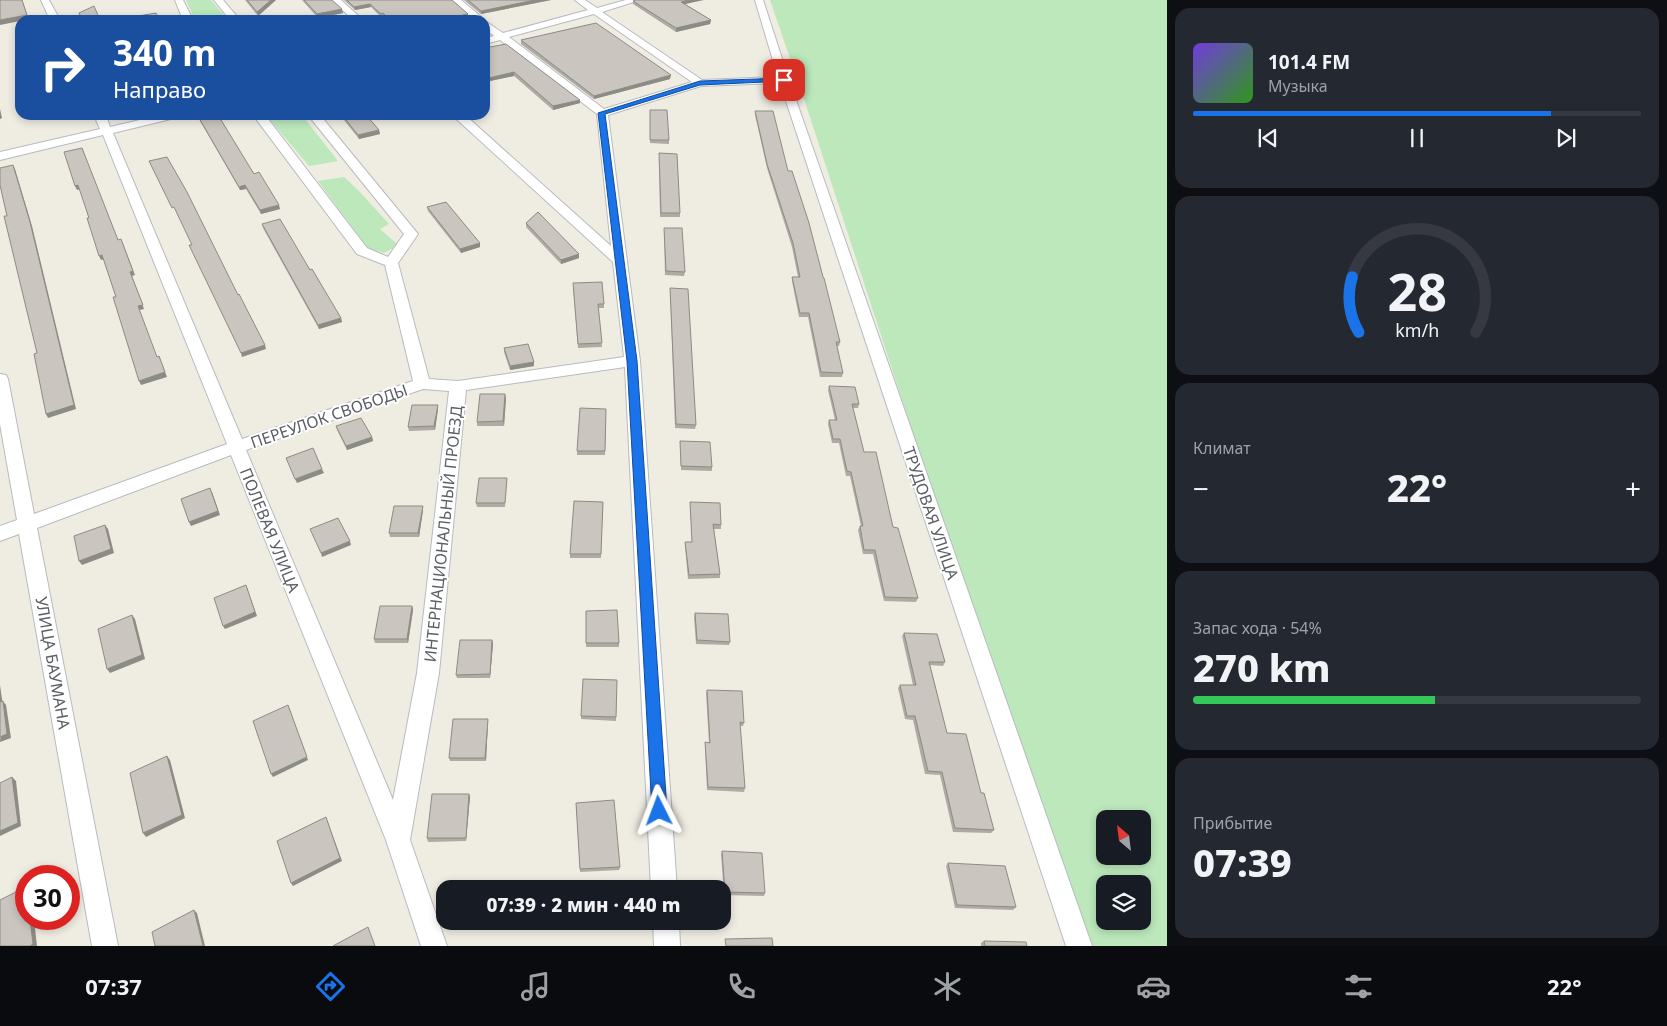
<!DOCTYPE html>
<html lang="ru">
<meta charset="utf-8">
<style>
:root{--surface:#171b24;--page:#242831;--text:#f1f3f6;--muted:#9ea1a6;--line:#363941;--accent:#1a73e8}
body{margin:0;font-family:"Noto Sans",sans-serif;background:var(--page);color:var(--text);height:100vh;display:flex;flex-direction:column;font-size:19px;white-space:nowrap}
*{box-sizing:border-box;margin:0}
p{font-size:16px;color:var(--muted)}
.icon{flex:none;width:28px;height:28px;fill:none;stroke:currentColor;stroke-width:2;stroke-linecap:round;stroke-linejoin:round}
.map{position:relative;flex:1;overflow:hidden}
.sheet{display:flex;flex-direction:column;gap:8px;padding:8px;background:#0d0f14;width:500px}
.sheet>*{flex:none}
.top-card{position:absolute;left:15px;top:15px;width:475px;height:105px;border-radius:15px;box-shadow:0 2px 8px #0003;background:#1a4fa0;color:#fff;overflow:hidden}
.needle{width:32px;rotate:332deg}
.controls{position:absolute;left:1096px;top:810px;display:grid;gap:10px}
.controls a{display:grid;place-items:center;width:55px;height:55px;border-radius:10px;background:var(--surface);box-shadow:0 2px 8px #0003;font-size:25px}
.speed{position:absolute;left:15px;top:865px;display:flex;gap:10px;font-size:25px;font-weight:700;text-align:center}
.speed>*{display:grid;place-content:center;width:65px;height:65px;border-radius:50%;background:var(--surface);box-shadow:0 2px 8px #0003;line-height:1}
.speed .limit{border:8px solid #d22;background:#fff;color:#111}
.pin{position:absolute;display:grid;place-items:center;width:42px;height:42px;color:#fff;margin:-21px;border-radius:10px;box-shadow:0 2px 8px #0006}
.me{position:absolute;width:55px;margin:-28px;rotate:357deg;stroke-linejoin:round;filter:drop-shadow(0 0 4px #0008)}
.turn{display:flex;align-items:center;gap:18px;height:105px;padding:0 15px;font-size:22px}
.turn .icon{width:65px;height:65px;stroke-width:2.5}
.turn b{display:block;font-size:35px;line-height:42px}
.big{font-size:38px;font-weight:800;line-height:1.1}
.sheet .tile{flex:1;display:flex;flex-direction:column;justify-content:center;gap:8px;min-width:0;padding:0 18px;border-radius:15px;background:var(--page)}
.sheet .dial{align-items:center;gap:0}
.dial svg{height:130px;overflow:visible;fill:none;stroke:var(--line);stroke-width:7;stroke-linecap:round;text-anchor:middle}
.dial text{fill:var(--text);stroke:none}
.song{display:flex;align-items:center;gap:15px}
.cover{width:60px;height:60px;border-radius:8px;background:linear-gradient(135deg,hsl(260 70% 55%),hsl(110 70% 35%))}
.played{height:5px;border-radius:2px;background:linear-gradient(90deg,var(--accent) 80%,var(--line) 80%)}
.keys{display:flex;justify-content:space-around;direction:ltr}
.heat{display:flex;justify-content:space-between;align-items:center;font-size:28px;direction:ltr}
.charge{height:8px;border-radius:4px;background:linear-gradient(90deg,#34c759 54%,var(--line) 0)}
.trip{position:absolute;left:436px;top:880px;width:295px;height:50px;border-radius:15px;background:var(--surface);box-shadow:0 2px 8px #0003;font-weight:800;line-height:50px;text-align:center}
.tabs{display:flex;height:80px;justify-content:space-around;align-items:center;background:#090b0e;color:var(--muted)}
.tabs .icon{width:35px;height:35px}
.tabs .selected{color:var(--accent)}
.tabs b{font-size:22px;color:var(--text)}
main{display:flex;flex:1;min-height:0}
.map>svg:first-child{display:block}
</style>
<main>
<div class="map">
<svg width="1167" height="946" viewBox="0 0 1167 946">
<rect width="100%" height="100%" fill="#efece2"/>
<path fill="#bce8bc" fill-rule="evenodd" d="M 186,0 L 211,0 L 228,20 L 195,20 Z
M 770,0 L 1167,0 L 1167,946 L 1080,946 L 806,105 ZM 1105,819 L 1142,819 L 1142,856 L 1105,856 ZM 1105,884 L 1142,884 L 1142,921 L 1105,921 Z
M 266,115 L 302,115 L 338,161 L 309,166 Z
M 344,177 L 359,191 L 389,224 L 380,229 L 396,243 L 393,248 L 384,253 L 368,249 L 318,181 Z"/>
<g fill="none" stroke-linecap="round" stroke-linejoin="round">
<g stroke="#b7bbc0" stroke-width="2">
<path id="minor" d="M 41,0 L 49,0 L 60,20 L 50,20 Z
M 175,0 L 183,0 L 193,20 L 183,20 Z
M 214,0 L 223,0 L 240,20 L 230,20 Z
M 332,0 L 341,0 L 363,20 L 353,20 Z
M 452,0 L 461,0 L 485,20 L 474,20 Z
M 575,0 L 585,0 L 597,8 L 626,0 L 640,0 L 602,12 L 702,80 L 778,77 L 755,0 L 763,0 L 789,80 L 1092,946 L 1066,946 L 780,83 L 701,86 L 608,115 L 640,361 L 677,889 L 651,889 L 625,367 L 466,390 L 439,673 L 410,840 L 447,946 L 421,946 L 386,840 L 231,455 L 37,528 L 118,946 L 92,946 L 19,534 L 0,541 L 0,526 L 17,520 L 0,424 L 0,374 L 6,375 L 8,379 L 34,514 L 227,444 L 103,135 L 0,160 L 0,152 L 100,129 L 94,115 L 106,115 L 110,127 L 161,115 L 181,115 L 179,117 L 113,133 L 242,439 L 413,381 L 385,265 L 357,254 L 253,115 L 265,115 L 367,248 L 388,257 L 404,234 L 308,115 L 320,115 L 418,234 L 398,263 L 429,379 L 458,381 L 624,357 L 613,262 L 452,115 L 465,115 L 611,246 L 597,114 L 500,40 L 485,44 L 485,38 L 494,36 L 485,29 L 485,21 L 503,33 L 588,10 ZM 594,14 L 692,82 L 604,109 L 509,37 ZM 423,389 L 449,391 L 417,673 L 393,800 L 246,450 Z
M 653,921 L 679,921 L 680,946 L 654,946 Z"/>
</g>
<use href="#minor" fill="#fff" fill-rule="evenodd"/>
</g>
<path fill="#aeaaa4" d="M 245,0 L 276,0 L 258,16 Z
M 302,0 L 332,0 L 343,13 L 318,18 Z
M 344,0 L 452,0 L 468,14 L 468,17 L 455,20 L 387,20 L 384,16 L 381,17 L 371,7 L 355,10 Z
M 464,0 L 551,0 L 481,14 Z
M 633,1 L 685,4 L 711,20 L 710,24 L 676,32 L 633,4 Z
M 521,40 L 670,79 L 594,99 L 521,44 Z
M 485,48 L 580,100 L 580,103 L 553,110 L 514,76 L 485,82 Z
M 650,110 L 669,140 L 669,144 L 650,143 Z
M 755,111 L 788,171 L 840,342 L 839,346 L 837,346 L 843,373 L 842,377 L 820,377 L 808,317 L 799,317 L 792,281 L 792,277 L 798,277 L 792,247 L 767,168 L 755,115 Z
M 340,115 L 366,115 L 379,130 L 380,134 L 359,139 Z
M 199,118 L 254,174 L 280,209 L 261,214 L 246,189 L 240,190 L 200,121 Z
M 659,157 L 680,213 L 680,217 L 660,217 Z
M 427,207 L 480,247 L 461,253 L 428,211 Z
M 526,223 L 579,258 L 561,264 L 526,227 Z
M 262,224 L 310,270 L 341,318 L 342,322 L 319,329 L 263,228 Z
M 664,228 L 685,272 L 684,276 L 665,275 Z
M 573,287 L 604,304 L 604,308 L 598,308 L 602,347 L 578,348 Z
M 670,288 L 696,425 L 695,429 L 675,428 Z
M 504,348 L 534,362 L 534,366 L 510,370 L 504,352 Z
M 829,386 L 859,404 L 858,408 L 853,408 L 864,452 L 893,527 L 918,598 L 916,602 L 884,601 L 873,554 L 863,554 L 858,530 L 860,526 L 861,526 L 850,476 L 846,476 L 839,443 L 832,443 L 828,424 L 829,420 L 835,420 L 828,390 Z
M 506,398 L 504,426 L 477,426 L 477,422 Z
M 438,405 L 438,409 L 435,430 L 409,431 L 408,427 Z
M 606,409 L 605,455 L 577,455 L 577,451 Z
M 336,426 L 372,437 L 373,441 L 347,450 L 337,430 Z
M 680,441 L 712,467 L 712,471 L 681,470 Z
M 507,478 L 505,507 L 477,507 L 476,503 Z
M 603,502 L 601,558 L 570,558 L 570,554 Z
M 690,502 L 721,525 L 721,529 L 714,529 L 720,574 L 720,578 L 688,579 L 685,546 L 685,542 L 692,542 L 690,506 Z
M 423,510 L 419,537 L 390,537 L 389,533 Z
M 412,606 L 413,610 L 408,643 L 375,643 L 374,639 Z
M 586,611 L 619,643 L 619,647 L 586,647 Z
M 695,613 L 730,642 L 729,645 L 696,644 L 694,617 Z
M 904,633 L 945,662 L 943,666 L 930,665 L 947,733 L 981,793 L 994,830 L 991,833 L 953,832 L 940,775 L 925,774 L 913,720 L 905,719 L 898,688 L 900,685 L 913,685 L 902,636 Z
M 492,640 L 493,644 L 490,678 L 457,678 L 456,675 Z
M 583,679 L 617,680 L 616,721 L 581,719 Z
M 707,690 L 744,723 L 743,726 L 740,726 L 745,788 L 744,792 L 707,790 L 705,746 L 705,742 L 709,743 L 706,693 Z
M 488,722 L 486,761 L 450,761 L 449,758 Z
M 469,794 L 470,797 L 466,841 L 428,842 L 427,838 Z
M 576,803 L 620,867 L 619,870 L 580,872 Z
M 722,851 L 765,893 L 764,896 L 724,895 L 721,854 Z
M 948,863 L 1016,907 L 1013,910 L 955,908 L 946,866 Z
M 984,941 L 1027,946 L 981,946 L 981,943 Z"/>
<path fill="#8d8b86" d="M 22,0 L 29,20 L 20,20 L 20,21 L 0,25 L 0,20 Z
M 271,0 L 276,0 L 258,16 L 257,12 Z
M 535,0 L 551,0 L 481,14 L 481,11 Z
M 689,0 L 704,0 L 681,5 L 681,2 Z
M 370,4 L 371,7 L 355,10 L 354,7 Z
M 342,9 L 343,13 L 318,18 L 317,14 Z
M 468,14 L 468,17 L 455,20 L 440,20 Z
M 711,20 L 710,24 L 676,32 L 676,28 Z
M 514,72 L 514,76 L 485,82 L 485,79 Z
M 671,75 L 670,79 L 594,99 L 594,96 Z
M 580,100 L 580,103 L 553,110 L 553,106 Z
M 0,109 L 2,118 L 0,119 Z
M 379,130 L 380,134 L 359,139 L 358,135 Z
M 13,165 L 15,169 L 32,226 L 76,409 L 48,418 L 46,414 Z
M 78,185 L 80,189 L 77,190 L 75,186 Z
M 245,185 L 246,189 L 240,190 L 239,187 Z
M 279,205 L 280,209 L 261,214 L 260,210 Z
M 121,239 L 135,275 L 132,276 L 144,309 L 140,310 L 138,306 Z
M 480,243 L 480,247 L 461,253 L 460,249 Z
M 579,254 L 579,258 L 561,264 L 561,260 Z
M 102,255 L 104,259 L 101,260 L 99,256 Z
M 341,318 L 342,322 L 319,329 L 318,325 Z
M 265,345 L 266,349 L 242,357 L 241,353 Z
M 159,356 L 167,377 L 141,385 L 139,381 Z
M 534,362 L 534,366 L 510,370 L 510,366 Z
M 505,394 L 506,398 L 504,426 L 503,421 Z
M 438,405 L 438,409 L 435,430 L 434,426 Z
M 372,437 L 373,441 L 347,450 L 346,446 Z
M 322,469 L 324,473 L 297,483 L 295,479 Z
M 212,492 L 220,515 L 191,526 L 189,522 Z
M 423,506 L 423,510 L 419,537 L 418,533 Z
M 105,525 L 108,529 L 114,553 L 82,565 L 79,561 Z
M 350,541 L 351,545 L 322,557 L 321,553 Z
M 246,585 L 257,616 L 225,629 L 223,626 Z
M 412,606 L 413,610 L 408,643 L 407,639 Z
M 132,615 L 135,619 L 145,659 L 110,673 L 107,669 Z
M 492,640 L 493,644 L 490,678 L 490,674 Z
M 0,685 L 3,706 L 0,703 Z
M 3,701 L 6,705 L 11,738 L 0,742 Z
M 288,705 L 308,760 L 273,777 L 271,774 Z
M 488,719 L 488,722 L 486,761 L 485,758 Z
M 167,756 L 170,760 L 185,818 L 146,837 L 143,833 Z
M 12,777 L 16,781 L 21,826 L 0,836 L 0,831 Z
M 469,794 L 470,797 L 466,841 L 466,838 Z
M 326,817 L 342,861 L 293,886 L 291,883 Z
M 194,910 L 197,913 L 205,946 L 203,946 Z
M 30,919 L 34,919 L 37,946 L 30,946 Z"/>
<path fill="#cac6bf" stroke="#8d8b86" d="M 0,0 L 22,0 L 27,15 L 0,20 Z
M 247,0 L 271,0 L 257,12 Z
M 304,0 L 332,0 L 342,9 L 317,14 Z
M 347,0 L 452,0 L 468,14 L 440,20 L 390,20 L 383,13 L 381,14 L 370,4 L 354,7 Z
M 468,0 L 535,0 L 481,11 Z
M 636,0 L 689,0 L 681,2 L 711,20 L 676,28 L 633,1 Z
M 94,6 L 100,20 L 82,20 L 79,13 Z
M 156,13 L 160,20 L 140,20 L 138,16 Z
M 596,23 L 671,75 L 594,96 L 521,40 Z
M 506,44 L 580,100 L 553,106 L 514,72 L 485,79 L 485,48 Z
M 650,110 L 667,110 L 669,140 L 650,140 Z
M 755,111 L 773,111 L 788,171 L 792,171 L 809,223 L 823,277 L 824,278 L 840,342 L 836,342 L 843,373 L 821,372 L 809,313 L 800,313 L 792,277 L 800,277 L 793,243 L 767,164 Z
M 211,115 L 218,115 L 254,174 L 259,172 L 279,205 L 260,210 L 245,185 L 239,187 L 199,118 Z
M 342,115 L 366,115 L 379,130 L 358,135 Z
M 82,148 L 118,240 L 121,239 L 133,271 L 130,272 L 143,305 L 138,306 L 157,357 L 159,356 L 165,372 L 139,381 L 113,297 L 116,297 L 102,255 L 99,256 L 87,218 L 89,218 L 78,185 L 75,186 L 64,152 Z
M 659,153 L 677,154 L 680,213 L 661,213 Z
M 167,157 L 187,192 L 238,295 L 239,294 L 265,345 L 241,353 L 189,245 L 192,245 L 174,207 L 172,208 L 149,161 Z
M 13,165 L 30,222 L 74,405 L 46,414 L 34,354 L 37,353 L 4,216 L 7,216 L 0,185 L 0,168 Z
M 446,202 L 480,243 L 460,249 L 427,207 Z
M 538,212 L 579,254 L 561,260 L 526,223 Z
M 280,219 L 310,270 L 312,269 L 341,318 L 318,325 L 262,224 Z
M 664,228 L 682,228 L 685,272 L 666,271 Z
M 602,282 L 604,304 L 598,304 L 602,343 L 578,344 L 573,283 Z
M 670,288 L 688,289 L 696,425 L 676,424 Z
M 528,344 L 534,362 L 510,366 L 504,348 Z
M 829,386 L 855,387 L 859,404 L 852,404 L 864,452 L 876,452 L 893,527 L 898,528 L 918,598 L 885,597 L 875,550 L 864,550 L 860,526 L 863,526 L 851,472 L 847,471 L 840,439 L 833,439 L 829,420 L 837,420 Z
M 480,394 L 505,394 L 503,421 L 477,422 Z
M 412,405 L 438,405 L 434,426 L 408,427 Z
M 580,408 L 606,409 L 605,451 L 577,451 Z
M 361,418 L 372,437 L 346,446 L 336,426 Z
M 680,441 L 710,442 L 712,467 L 681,466 Z
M 313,448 L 322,469 L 295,479 L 286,458 Z
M 479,478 L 507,478 L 505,503 L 476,503 Z
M 210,488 L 218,511 L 189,522 L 181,499 Z
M 574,501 L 603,502 L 601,554 L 570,554 Z
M 690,502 L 720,503 L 721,525 L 713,524 L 720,574 L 689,575 L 685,542 L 692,542 Z
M 394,506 L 423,506 L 418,533 L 389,533 Z
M 338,518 L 350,541 L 321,553 L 310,529 Z
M 105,525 L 111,549 L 79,561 L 74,536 Z
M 246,585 L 255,612 L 223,626 L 214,598 Z
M 380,606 L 412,606 L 407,639 L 374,639 Z
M 617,610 L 619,643 L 586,643 L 586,611 Z
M 695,613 L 728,614 L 730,642 L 697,640 Z
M 132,615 L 142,655 L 107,669 L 98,629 Z
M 904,633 L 937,634 L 945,662 L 929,662 L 947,733 L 966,734 L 981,793 L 984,793 L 994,830 L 955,828 L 942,772 L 928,771 L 915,716 L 907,716 L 900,685 L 916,685 Z
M 460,640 L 492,640 L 490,674 L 456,675 Z
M 583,679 L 617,680 L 616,717 L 581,716 Z
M 707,690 L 742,691 L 744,723 L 740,722 L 745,788 L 708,787 L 705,742 L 710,743 Z
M 3,701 L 7,734 L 0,737 L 0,702 Z
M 288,705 L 307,757 L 271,774 L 253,721 Z
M 453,719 L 488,719 L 485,758 L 449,758 Z
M 167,756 L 182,815 L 143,833 L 130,773 Z
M 12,777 L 18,823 L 0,831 L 0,783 Z
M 432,794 L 469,794 L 466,838 L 427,838 Z
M 614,800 L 620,867 L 580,869 L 576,803 Z
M 326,817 L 340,858 L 291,883 L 277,841 Z
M 722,851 L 762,853 L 765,893 L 725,892 Z
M 948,863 L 1005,866 L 1016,907 L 957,905 Z
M 26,887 L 26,919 L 30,919 L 33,944 L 30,946 L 0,946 L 0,900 Z
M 194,910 L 203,946 L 155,946 L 152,932 Z
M 368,927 L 375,946 L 333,946 Z
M 772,938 L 773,946 L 726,946 L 725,939 Z
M 984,941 L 1026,942 L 1027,946 L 985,946 Z"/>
<path fill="#1a73e8" stroke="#114b97" d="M 784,78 L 787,80 L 786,81 L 700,85 L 605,114 L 637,361 L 667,811 L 665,816 L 659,818 L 654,816 L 652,811 L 627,361 L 598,113 L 700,81 Z"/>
<g text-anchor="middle" stroke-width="4" stroke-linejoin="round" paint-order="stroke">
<g font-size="16" fill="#5a5f64" stroke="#fff">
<text transform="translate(329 416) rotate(-19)" y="6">ПЕРЕУЛОК СВОБОДЫ</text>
<text transform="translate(931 513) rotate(71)" y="6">ТРУДОВАЯ УЛИЦА</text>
<text transform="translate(270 530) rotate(68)" y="6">ПОЛЕВАЯ УЛИЦА</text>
<text transform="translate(443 534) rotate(-84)" y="6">ИНТЕРНАЦИОНАЛЬНЫЙ ПРОЕЗД</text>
<text transform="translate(53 663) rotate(80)" y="6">УЛИЦА БАУМАНА</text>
</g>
</g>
</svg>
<div class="controls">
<a><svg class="needle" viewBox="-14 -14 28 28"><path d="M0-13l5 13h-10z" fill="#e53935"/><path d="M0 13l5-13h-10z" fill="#9ea1a6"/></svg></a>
<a><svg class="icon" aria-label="layers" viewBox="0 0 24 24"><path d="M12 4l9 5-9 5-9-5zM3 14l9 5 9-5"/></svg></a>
</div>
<div class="speed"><div class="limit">30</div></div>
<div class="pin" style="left:784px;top:80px;background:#d93025"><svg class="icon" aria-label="arrive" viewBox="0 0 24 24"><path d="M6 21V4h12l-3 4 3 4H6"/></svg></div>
<svg class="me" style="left:659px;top:811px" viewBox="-20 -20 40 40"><path d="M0-17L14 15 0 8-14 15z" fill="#1a73e8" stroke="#fff" stroke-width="4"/></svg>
<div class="trip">07:39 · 2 мин · 440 m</div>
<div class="top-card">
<div class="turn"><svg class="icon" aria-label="right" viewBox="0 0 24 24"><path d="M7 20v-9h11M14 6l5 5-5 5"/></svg><div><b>340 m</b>Направо</div></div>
</div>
</div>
<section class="sheet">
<div class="tile">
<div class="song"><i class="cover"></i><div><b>101.4 FM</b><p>Музыка</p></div></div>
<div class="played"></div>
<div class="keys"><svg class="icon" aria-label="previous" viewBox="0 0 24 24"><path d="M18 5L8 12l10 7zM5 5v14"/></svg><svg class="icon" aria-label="pause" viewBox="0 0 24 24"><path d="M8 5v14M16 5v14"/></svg><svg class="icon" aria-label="next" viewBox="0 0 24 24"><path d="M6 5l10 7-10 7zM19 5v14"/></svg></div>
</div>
<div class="tile dial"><svg viewBox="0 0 100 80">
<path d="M14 69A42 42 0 1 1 86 69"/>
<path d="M14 69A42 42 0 0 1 10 35" stroke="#1a73e8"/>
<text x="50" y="56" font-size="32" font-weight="700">28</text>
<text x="50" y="72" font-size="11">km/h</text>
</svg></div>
<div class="tile"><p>Климат</p>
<div class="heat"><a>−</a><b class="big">22°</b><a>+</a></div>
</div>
<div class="tile"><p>Запас хода · 54%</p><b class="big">270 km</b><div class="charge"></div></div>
<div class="tile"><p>Прибытие</p><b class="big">07:39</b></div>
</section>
</main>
<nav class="tabs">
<b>07:37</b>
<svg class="icon selected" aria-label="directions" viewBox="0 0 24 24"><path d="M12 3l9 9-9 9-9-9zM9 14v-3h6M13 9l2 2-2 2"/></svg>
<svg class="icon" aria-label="music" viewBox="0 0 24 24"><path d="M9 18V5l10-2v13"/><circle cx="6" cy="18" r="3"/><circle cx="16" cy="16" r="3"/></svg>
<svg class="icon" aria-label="phone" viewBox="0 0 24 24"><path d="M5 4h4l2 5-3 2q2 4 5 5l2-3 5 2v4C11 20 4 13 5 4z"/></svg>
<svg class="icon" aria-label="climate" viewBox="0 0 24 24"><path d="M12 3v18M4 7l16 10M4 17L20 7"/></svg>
<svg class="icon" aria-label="car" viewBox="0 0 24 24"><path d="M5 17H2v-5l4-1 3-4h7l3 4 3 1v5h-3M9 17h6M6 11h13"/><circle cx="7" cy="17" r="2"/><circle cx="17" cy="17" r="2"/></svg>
<svg class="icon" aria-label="filters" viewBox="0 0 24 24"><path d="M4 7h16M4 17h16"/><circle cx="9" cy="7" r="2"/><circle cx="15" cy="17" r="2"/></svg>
<b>22°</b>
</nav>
